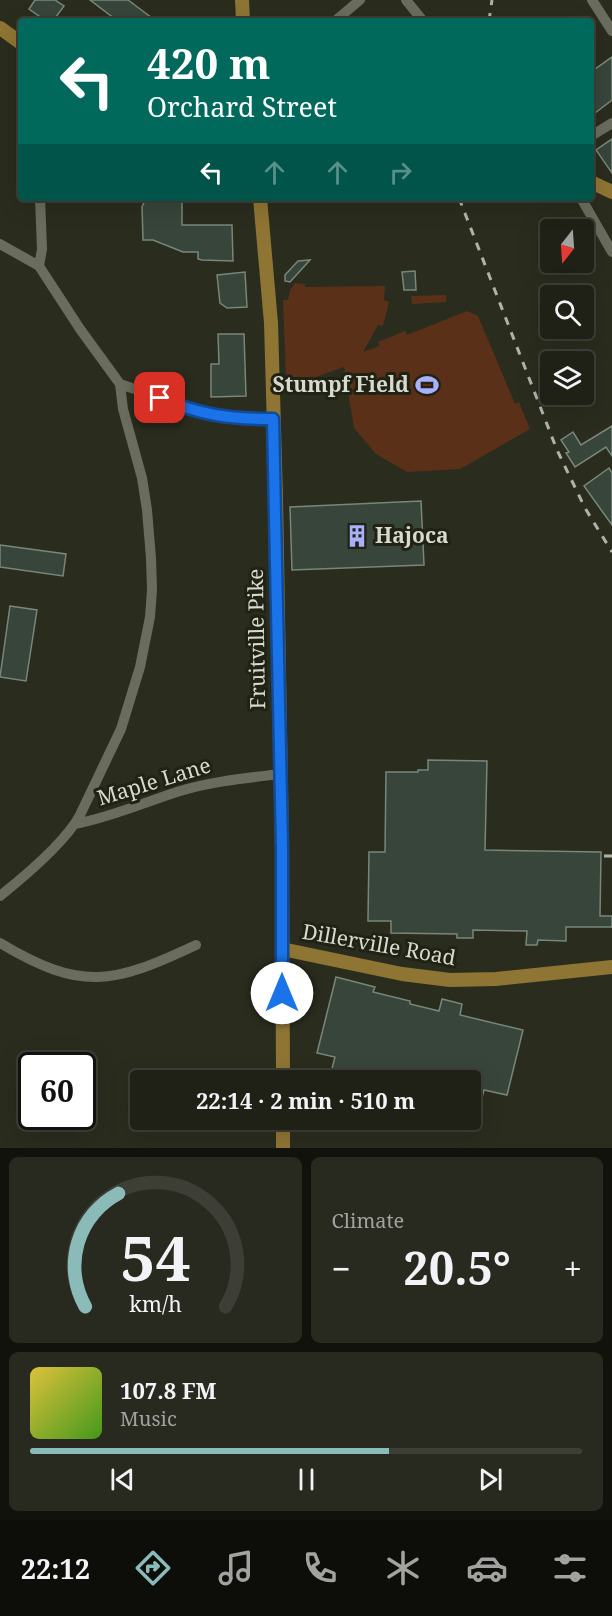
<!DOCTYPE html>
<meta charset="utf-8">
<style>
:root{--surface:#202116;--page:#28291f;--text:#f1f3f6;--muted:#a2a3a1;--line:#3d3e35;--accent:#8bbbb9}
body{margin:0;font-family:"Noto Serif",serif;background:var(--page);color:var(--text);height:100vh;display:flex;flex-direction:column;font-size:22px;white-space:nowrap}
*{box-sizing:border-box;margin:0}
p{font-size:20px;color:var(--muted)}
.icon{flex:none;width:33px;height:33px;fill:none;stroke:currentColor;stroke-width:2;stroke-linecap:round;stroke-linejoin:round}
.map{position:relative;height:1148px;overflow:hidden}
.panel{display:flex;flex-direction:column;gap:9px;padding:9px;background:#12120c;flex:1}
.panel>*{flex:none}
.guide{position:absolute;left:18px;top:18px;width:576px;height:183px;border-radius:6px;box-shadow:0 6px 24px #0002,0 0 0 2px var(--line);background:#00695c;color:#fff;overflow:hidden}
.needle{width:39px;rotate:197deg}
.buttons{position:absolute;left:540px;top:219px;display:grid;gap:12px}
.buttons a{display:grid;place-items:center;width:54px;height:54px;border-radius:6px;background:var(--surface);box-shadow:0 6px 24px #0002,0 0 0 2px var(--line);font-size:30px}
.speed{position:absolute;left:18px;top:1052px;display:flex;gap:12px;font-size:30px;font-weight:700;text-align:center}
.speed>*{display:grid;place-content:center;width:78px;height:78px;border-radius:50%;background:var(--surface);box-shadow:0 6px 24px #0002,0 0 0 2px var(--line);line-height:1}
.speed .limit{border:3px solid #111;border-radius:9px;background:#fff;color:#111}
.pin{position:absolute;display:grid;place-items:center;width:51px;height:51px;color:#fff;margin:-26px;border-radius:12px;box-shadow:0 3px 9px #0006}
.me{position:absolute;width:66px;margin:-33px;rotate:0deg;stroke-linejoin:round;filter:drop-shadow(0 0 4px #0008)}
.turn{display:flex;align-items:center;gap:21px;height:126px;padding:0 30px;font-size:27px}
.turn .icon{width:78px;height:78px;stroke-width:2.5}
.turn b{display:block;font-size:42px;line-height:51px}
.lanes{display:flex;align-items:center;height:57px;padding:0 30px;background:#0003;justify-content:center;gap:30px;direction:ltr}
.lanes .off{opacity:.35}
.big{font-size:45px;font-weight:700;line-height:1.1}
.panel .widget{flex:1;display:flex;flex-direction:column;justify-content:center;gap:9px;min-width:0;padding:0 21px;border-radius:9px;background:var(--page)}
.panel .dial{align-items:center;gap:0}
.dial svg{height:156px;overflow:visible;fill:none;stroke:var(--line);stroke-width:7;stroke-linecap:round;text-anchor:middle}
.dial text{fill:var(--text);stroke:none}
.song{display:flex;align-items:center;gap:18px}
.cover{width:72px;height:72px;border-radius:9px;background:linear-gradient(135deg,hsl(50 70% 55%),hsl(100 70% 35%))}
.played{height:6px;border-radius:3px;background:linear-gradient(90deg,var(--accent) 65%,var(--line) 65%)}
.keys{display:flex;justify-content:space-around;direction:ltr}
.heat{display:flex;justify-content:space-between;align-items:center;font-size:33px;direction:ltr}
.panel .tiles{flex:1;display:grid;gap:9px;grid-template-columns:1fr 1fr}
.widget:last-child{grid-column:span 2}
.trip{position:absolute;left:130px;top:1070px;width:351px;height:60px;border-radius:6px;background:var(--surface);box-shadow:0 6px 24px #0002,0 0 0 2px var(--line);font-weight:700;line-height:60px;text-align:center}
.tabs{display:flex;height:96px;justify-content:space-around;align-items:center;background:#0d0d09;color:var(--muted)}
.tabs .icon{width:42px;height:42px}
.tabs .active{color:var(--accent)}
.tabs b{font-size:27px;color:var(--text)}
.map>svg:first-child{display:block}
</style>
<div class="map">
<svg width="612" height="1148" viewBox="0 0 612 1148">
<rect width="100%" height="100%" fill="#2a2c1e"/>
<path fill="#5a3118" d="M 295,283 L 305,284 L 305,287 L 385,286 L 384,300 L 389,302 L 383,326 L 378,325 L 363,352 L 379,346 L 378,342 L 405,331 L 407,335 L 467,311 L 478,316 L 515,404 L 519,402 L 530,429 L 460,469 L 407,472 L 376,454 L 354,428 L 344,367 L 313,378 L 286,378 L 283,300 L 288,300 L 290,290 Z
M 446,295 L 446,302 L 412,304 L 411,296 Z"/>
<path fill="#38453a" stroke="#78877a" stroke-width="1.5" d="M 35,0 L 55,0 L 64,6 L 53,21 L 46,21 L 29,9 Z
M 90,0 L 128,0 L 156,21 L 108,21 L 111,16 Z
M 612,57 L 612,100 L 591,116 L 591,72 Z
M 612,139 L 612,173 L 596,150 Z
M 146,198 L 182,198 L 182,225 L 232,225 L 233,261 L 202,260 L 198,259 L 198,252 L 183,252 L 153,240 L 143,240 L 142,207 Z
M 310,260 L 290,282 L 285,281 L 285,275 L 298,261 Z
M 415,271 L 416,290 L 404,290 L 402,272 Z
M 245,272 L 247,307 L 227,308 L 220,303 L 217,275 Z
M 218,334 L 244,334 L 246,396 L 211,397 L 211,364 L 219,364 Z
M 612,426 L 612,456 L 606,447 L 575,467 L 566,453 L 569,452 L 561,440 L 573,432 L 581,445 Z
M 609,468 L 612,473 L 612,525 L 584,486 Z
M 421,501 L 424,565 L 292,570 L 290,507 Z
M 0,545 L 66,554 L 63,576 L 0,567 Z
M 10,606 L 37,610 L 26,681 L 0,677 Z
M 428,760 L 487,761 L 485,850 L 601,852 L 600,916 L 612,916 L 612,927 L 566,927 L 566,941 L 538,940 L 537,945 L 526,945 L 527,931 L 473,930 L 473,938 L 457,938 L 457,934 L 391,933 L 391,921 L 368,921 L 369,852 L 385,852 L 386,772 L 418,772 L 418,770 L 428,770 Z
M 336,977 L 375,987 L 373,992 L 410,1001 L 410,1004 L 439,1011 L 442,999 L 462,1004 L 460,1015 L 523,1030 L 507,1095 L 484,1090 L 480,1105 L 471,1103 L 471,1080 L 329,1080 L 335,1057 L 317,1053 Z"/>
<g fill="none" stroke-linecap="round" stroke-linejoin="round">
<path stroke="#6a6d5d" stroke-width="10" d="M 406,0 L 423,21
M 592,0 L 612,31
M 335,21 L 360,0
M 591,136 L 612,123
M 581,198 L 612,252
M 0,244 L 39,266 L 80,329 L 120,384 L 123,409 L 142,478 L 147,510 L 151,558 L 152,590 L 150,617 L 140,667 L 121,729 L 80,815 C 65,843 25,876 0,896
M 39,266 L 42,249 L 40,198
M 120,384 L 207,414 L 239,419 L 273,419
M 75,824 C 112,817 145,802 180,791 C 213,781 247,778 280,774
M 0,943 C 82,992 113,984 196,945"/>
<path stroke="#8e7533" stroke-width="14" d="M 242,0 L 243,21
M 0,28 L 21,43
M 591,182 L 612,192
M 260,198 L 271,323 L 276,498 L 282,846 L 283,1080
M 282,949 L 402,974 L 450,980 L 496,979 L 612,967
M 283,1119 L 283,1148"/>
<path stroke="#b1b3a8" stroke-width="3" stroke-dasharray="8 8" stroke-linecap="butt" d="M 489,21 L 492,0
M 459,198 L 557,450 L 585,508 L 612,552
M 604,856 L 612,856"/>
</g>
<g fill="none" stroke-linecap="round" stroke-linejoin="round">
<g stroke="#114b97" stroke-width="15">
<path id="route" d="M 160,398 C 201,415 228,419 273,419 L 282,846 L 282,993"/>
</g>
<use href="#route" stroke="#1a73e8" stroke-width="10"/>
</g>
<defs>
<g id="stadium-bare" transform="scale(1.8)"><path d="M0-5a6.5 5 0 1 0 0 10a6.5 5 0 1 0 0-10ZM-3.5-1.8h7v3.6h-7Z" fill="#a9b0fc" stroke="#202314" stroke-width="2.5" paint-order="stroke"/></g>
<g id="building-bare" transform="scale(1.8)"><path d="M-4-6H4V6H1V3H-1V6H-4ZM-2.5-4.3h1.7v1.8h-1.7ZM.8-4.3h1.7v1.8H.8ZM-2.5-1h1.7V.8h-1.7ZM.8-1h1.7V.8H.8Z" fill="#a9b0fc" stroke="#202314" stroke-width="2.5" paint-order="stroke"/></g>
</defs>
<g fill-rule="evenodd">
<use href="#stadium-bare" x="427" y="385"/>
<use href="#building-bare" x="357" y="536"/>
</g>
<g text-anchor="middle" stroke-width="6" stroke-linejoin="round" paint-order="stroke">
<g font-size="21" font-weight="bold" fill="#d8dad0" stroke="#202314" text-anchor="end">
<text x="409" y="392">Stumpf Field</text>
<text x="375" y="543" text-anchor="start">Hajoca</text>
</g>
<g font-size="21" fill="#d8dad0" stroke="#202314">
<text transform="translate(257 639) rotate(-91)" y="7">Fruitville Pike</text>
<text transform="translate(154 782) rotate(-17)" y="7">Maple Lane</text>
<text transform="translate(379 945) rotate(10)" y="7">Dillerville Road</text>
</g>
</g>
</svg>
<div class="buttons">
<a><svg class="needle" viewBox="-14 -14 28 28"><path d="M0-13l5 13h-10z" fill="#e53935"/><path d="M0 13l5-13h-10z" fill="#a2a3a1"/></svg></a>
<a><svg class="icon" aria-label="search" viewBox="0 0 24 24"><circle cx="10" cy="10" r="6"/><path d="M15 15l6 6"/></svg></a>
<a><svg class="icon" aria-label="layers" viewBox="0 0 24 24"><path d="M12 4l9 5-9 5-9-5zM3 14l9 5 9-5"/></svg></a>
</div>
<div class="speed"><div class="limit">60</div></div>
<div class="pin" style="left:160px;top:398px;background:#d93025"><svg class="icon" aria-label="arrive" viewBox="0 0 24 24"><path d="M6 21V4h12l-3 4 3 4H6"/></svg></div>
<svg class="me" style="left:282px;top:993px" viewBox="-20 -20 40 40"><circle r="19" fill="#fff"/><path d="M0-13L10 11 0 6-10 11z" fill="#1a73e8"/></svg>
<div class="trip">22:14 · 2 min · 510 m</div>
<div class="guide">
<div class="turn"><svg class="icon" aria-label="left" viewBox="0 0 24 24"><path d="M17 20v-9H6M10 6l-5 5 5 5"/></svg><div><b>420 m</b>Orchard Street</div></div>
<div class="lanes"><svg class="icon" aria-label="left" viewBox="0 0 24 24"><path d="M17 20v-9H6M10 6l-5 5 5 5"/></svg><svg class="icon off" aria-label="ahead" viewBox="0 0 24 24"><path d="M12 20V5M6 11l6-6 6 6"/></svg><svg class="icon off" aria-label="ahead" viewBox="0 0 24 24"><path d="M12 20V5M6 11l6-6 6 6"/></svg><svg class="icon off" aria-label="right" viewBox="0 0 24 24"><path d="M7 20v-9h11M14 6l5 5-5 5"/></svg></div>
</div>
</div>
<section class="panel">
<div class="tiles">
<div class="widget dial"><svg viewBox="0 0 100 80">
<path d="M14 69A42 42 0 1 1 86 69"/>
<path d="M14 69A42 42 0 0 1 31 11" stroke="#8bbbb9"/>
<text x="50" y="56" font-size="32" font-weight="700">54</text>
<text x="50" y="72" font-size="11">km/h</text>
</svg></div>
<div class="widget"><p>Climate</p>
<div class="heat"><a>−</a><b class="big">20.5°</b><a>+</a></div>
</div>
<div class="widget">
<div class="song"><i class="cover"></i><div><b>107.8 FM</b><p>Music</p></div></div>
<div class="played"></div>
<div class="keys"><svg class="icon" aria-label="previous" viewBox="0 0 24 24"><path d="M18 5L8 12l10 7zM5 5v14"/></svg><svg class="icon" aria-label="pause" viewBox="0 0 24 24"><path d="M8 5v14M16 5v14"/></svg><svg class="icon" aria-label="next" viewBox="0 0 24 24"><path d="M6 5l10 7-10 7zM19 5v14"/></svg></div>
</div>
</div>
</section>
<nav class="tabs">
<b>22:12</b>
<svg class="icon active" aria-label="directions" viewBox="0 0 24 24"><path d="M12 3l9 9-9 9-9-9zM9 14v-3h6M13 9l2 2-2 2"/></svg>
<svg class="icon" aria-label="music" viewBox="0 0 24 24"><path d="M9 18V5l10-2v13"/><circle cx="6" cy="18" r="3"/><circle cx="16" cy="16" r="3"/></svg>
<svg class="icon" aria-label="phone" viewBox="0 0 24 24"><path d="M5 4h4l2 5-3 2q2 4 5 5l2-3 5 2v4C11 20 4 13 5 4z"/></svg>
<svg class="icon" aria-label="climate" viewBox="0 0 24 24"><path d="M12 3v18M4 7l16 10M4 17L20 7"/></svg>
<svg class="icon" aria-label="car" viewBox="0 0 24 24"><path d="M5 17H2v-5l4-1 3-4h7l3 4 3 1v5h-3M9 17h6M6 11h13"/><circle cx="7" cy="17" r="2"/><circle cx="17" cy="17" r="2"/></svg>
<svg class="icon" aria-label="filters" viewBox="0 0 24 24"><path d="M4 7h16M4 17h16"/><circle cx="9" cy="7" r="2"/><circle cx="15" cy="17" r="2"/></svg>
</nav>
